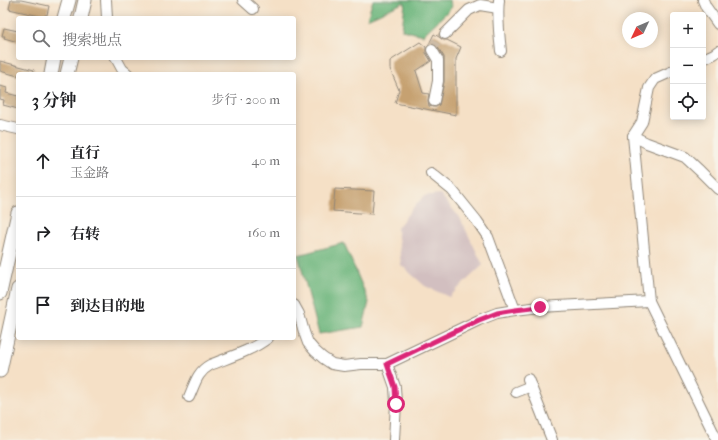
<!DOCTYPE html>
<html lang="zh">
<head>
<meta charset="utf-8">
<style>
  :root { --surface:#fff; --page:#f2f2f2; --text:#202124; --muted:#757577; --line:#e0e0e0 }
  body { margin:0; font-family:"IM FELL French Canon","Noto Serif SC",serif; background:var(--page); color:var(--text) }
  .controls { position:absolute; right:12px; top:12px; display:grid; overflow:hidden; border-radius:4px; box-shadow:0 2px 10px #0003 }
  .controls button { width:36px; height:36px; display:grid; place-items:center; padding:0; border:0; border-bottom:1px solid var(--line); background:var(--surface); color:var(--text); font:20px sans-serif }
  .compass { position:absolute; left:622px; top:12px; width:36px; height:36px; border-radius:50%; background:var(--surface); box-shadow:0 2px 10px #0003; rotate:226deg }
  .stop { position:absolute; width:12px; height:12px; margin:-9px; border:3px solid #db2777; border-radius:50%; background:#fff }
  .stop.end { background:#db2777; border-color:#fff; box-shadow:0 1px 4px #0008 }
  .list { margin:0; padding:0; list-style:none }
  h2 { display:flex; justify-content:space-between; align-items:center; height:52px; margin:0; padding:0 16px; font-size:17px }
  h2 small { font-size:13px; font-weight:400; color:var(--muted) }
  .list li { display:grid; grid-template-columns:26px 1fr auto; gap:12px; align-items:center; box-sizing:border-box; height:72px; padding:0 16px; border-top:1px solid var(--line) }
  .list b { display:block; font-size:15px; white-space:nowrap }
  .list p { margin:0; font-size:13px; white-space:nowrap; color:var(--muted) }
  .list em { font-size:13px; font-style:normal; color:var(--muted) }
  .icon { flex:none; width:22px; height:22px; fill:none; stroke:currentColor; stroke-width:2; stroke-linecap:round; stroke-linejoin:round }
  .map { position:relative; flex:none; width:718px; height:440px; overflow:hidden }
  .search { position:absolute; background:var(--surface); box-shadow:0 2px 10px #0003; left:16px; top:16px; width:280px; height:44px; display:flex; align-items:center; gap:10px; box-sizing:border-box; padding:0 14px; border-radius:4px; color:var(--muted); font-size:15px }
  .panel { position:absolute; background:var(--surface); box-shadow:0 2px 10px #0003; left:16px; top:72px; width:280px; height:268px; border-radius:4px }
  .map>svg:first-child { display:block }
  .industrial { fill:#d2bfc0 }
  .forest { fill:#6cb57b; stroke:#4c7053 }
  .building { fill:#c6a171 }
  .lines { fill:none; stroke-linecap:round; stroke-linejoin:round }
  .minor-tunnel { stroke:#cdbca7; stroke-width:10; stroke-dasharray:10 5; stroke-linecap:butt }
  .minor-casing { stroke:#908678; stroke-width:12 }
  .major-casing { stroke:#908678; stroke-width:15 }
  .minor { stroke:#fff; stroke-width:10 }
  .major { stroke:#fff; stroke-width:13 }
  .route { stroke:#db2777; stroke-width:5 }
</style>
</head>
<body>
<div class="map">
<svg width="718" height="440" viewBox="0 0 718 440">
  <rect width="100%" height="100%" fill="#f7f3e8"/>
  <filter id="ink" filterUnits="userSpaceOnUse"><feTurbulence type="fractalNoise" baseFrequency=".025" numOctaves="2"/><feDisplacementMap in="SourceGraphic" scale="8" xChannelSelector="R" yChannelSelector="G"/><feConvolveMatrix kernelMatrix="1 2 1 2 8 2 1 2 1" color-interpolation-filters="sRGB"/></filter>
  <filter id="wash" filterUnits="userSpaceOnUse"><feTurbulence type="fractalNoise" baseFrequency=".012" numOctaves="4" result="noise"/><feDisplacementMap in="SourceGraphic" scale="16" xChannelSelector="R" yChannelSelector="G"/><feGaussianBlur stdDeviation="0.9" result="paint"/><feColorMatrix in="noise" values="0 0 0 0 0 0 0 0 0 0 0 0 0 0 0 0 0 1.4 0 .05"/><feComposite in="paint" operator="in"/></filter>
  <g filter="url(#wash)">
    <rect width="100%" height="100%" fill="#f5e0c6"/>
    <path class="industrial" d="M440 194 460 218 483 265 449 297 425 286 401 265 397 228 411 210 424 196Z"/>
    <g class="forest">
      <path d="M373 0H449L452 7 423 35 402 30 405 2 367 19Z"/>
      <path d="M344 243 369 302 363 327 319 334 298 255Z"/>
    </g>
    <g id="blocks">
      <g class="building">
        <path d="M11 0H21L49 6 47 15H45L44 17 9 9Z"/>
        <path d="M4 28 18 31V42L4 38 5 36H2Z"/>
        <path d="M434 34 439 37 443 40H447L461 47 456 59V115L395 103 399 90 390 69V61L420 42 426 47V53L431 61 416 71 423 93 429 94 428 100 429 106 433 107H436L439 105 444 82V57L437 46 435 44H429Z"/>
        <path d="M0 61 34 70 33 74H18V76L0 71Z"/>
        <path d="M0 86 7 88 6 93 18 96V109L3 105 4 100 0 99Z"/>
        <path d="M335 189 374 191 372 214 333 211Z"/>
      </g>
    </g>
  </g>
  <g filter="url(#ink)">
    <use href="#blocks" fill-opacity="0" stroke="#908678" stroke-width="1"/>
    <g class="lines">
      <path class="minor-tunnel" d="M432 50 433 46 445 34"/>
      <defs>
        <g id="minor">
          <path d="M106 0 107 18"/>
          <path d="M243 0 253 9"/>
          <path d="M499 0C497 17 499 34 501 51"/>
          <path d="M703 0 706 7 718 24"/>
          <path d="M445 34 469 10 480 5 498 8"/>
          <path d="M432 50 438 60V81L434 101"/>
          <path d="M116 58 122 69 128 74"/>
          <path d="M703 59 714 54 718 51"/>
          <path d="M673 71 655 79 649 88 642 122 633 136 649 301 717 440"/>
          <path d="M0 125 18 129"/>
          <path d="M633 136 647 143 685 157 700 171 718 189"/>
          <path d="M431 173 452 190 477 221 488 237 515 310"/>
          <path d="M294 305 299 314 304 332 308 343 315 351 323 358 332 364 344 366 361 364H387L479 320 497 313 515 310 540 307 649 301"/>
          <path d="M387 364 395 387 396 403 394 440"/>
          <path d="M528 379 552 440"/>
          <path d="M516 392 531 386"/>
          <path d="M189 397C195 384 197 372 210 365 230 357 251 351 268 338"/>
        </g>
        <g id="major">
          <path d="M64 18 69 0"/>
          <path d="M81 18 85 0"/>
          <path d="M51 74 54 58"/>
          <path d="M67 74 71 58"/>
          <path d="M0 293 18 213"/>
          <path d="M0 371 18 289"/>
        </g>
      </defs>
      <use href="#minor" class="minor-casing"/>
      <use href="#major" class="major-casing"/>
      <use href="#minor" class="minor"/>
      <use href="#major" class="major"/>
    </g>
  </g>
  <g class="lines" filter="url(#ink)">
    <path class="route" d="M396 404 395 387 387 364 479 320 497 313 515 310 540 307"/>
  </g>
</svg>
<div class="controls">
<button>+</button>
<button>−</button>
<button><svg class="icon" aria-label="locate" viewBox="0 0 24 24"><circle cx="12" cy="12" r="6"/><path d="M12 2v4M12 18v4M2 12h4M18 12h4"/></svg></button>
</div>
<svg class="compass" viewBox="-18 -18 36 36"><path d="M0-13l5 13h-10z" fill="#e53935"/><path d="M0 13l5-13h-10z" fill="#757577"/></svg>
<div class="stop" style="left:396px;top:404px"></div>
<div class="stop end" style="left:540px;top:307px"></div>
<div class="search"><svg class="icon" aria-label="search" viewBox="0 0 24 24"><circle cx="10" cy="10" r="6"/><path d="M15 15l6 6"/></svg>搜索地点</div>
<section class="panel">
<h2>3 分钟<small>步行 · 200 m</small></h2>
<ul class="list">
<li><svg class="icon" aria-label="ahead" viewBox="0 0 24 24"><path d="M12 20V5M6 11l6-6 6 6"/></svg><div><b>直行</b><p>玉金路</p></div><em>40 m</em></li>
<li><svg class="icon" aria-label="right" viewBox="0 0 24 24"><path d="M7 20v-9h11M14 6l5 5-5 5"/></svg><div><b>右转</b></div><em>160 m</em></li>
<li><svg class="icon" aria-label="arrive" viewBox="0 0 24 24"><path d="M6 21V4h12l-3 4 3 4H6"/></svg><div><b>到达目的地</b></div></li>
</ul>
</section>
</div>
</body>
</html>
